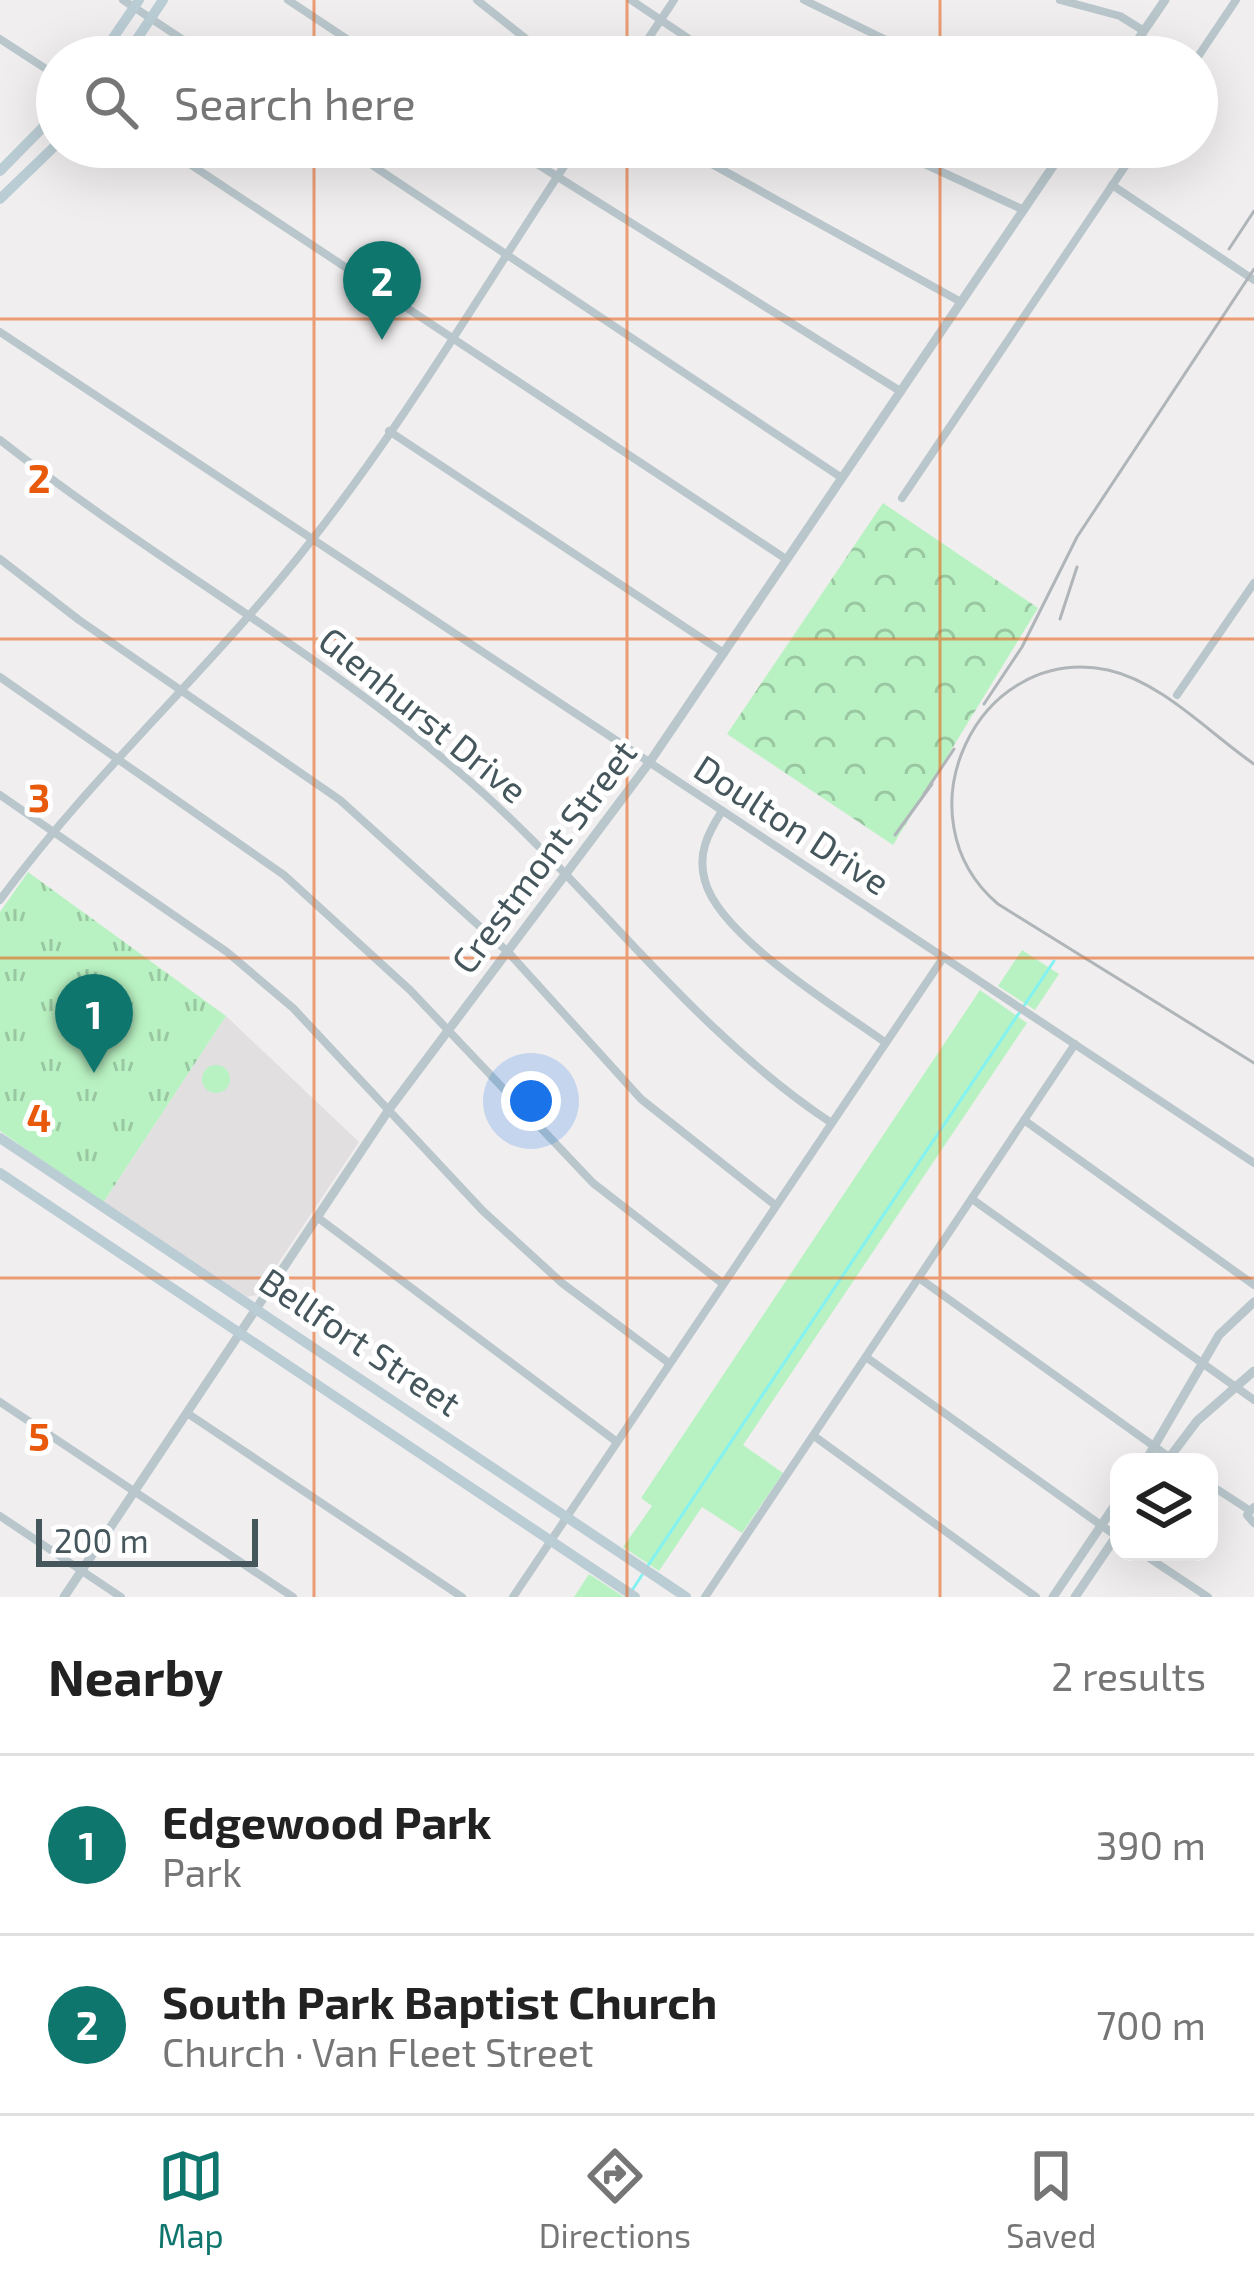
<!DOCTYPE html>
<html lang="en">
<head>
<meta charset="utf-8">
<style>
  :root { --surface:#fff; --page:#f6f6f6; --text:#222; --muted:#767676; --line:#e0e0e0; --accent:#0f766e }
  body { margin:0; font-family:"Exo 2",sans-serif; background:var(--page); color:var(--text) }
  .controls { position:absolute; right:36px; bottom:36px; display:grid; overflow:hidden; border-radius:24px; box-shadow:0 12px 48px #0002 }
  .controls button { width:108px; height:108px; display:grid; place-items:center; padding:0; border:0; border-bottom:3px solid var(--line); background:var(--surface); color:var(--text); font:60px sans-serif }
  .scale { position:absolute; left:36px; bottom:30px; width:222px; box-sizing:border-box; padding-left:12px; border:6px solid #45575d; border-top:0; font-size:33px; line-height:42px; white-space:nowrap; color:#45575d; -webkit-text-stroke:9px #fff; paint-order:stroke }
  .you { position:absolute; left:531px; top:1101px; width:42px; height:42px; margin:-30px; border:9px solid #fff; border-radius:50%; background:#1a73e8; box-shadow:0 0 0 18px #1a73e833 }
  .badge { display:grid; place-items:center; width:78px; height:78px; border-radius:50%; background:var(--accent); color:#fff; font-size:39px; font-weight:700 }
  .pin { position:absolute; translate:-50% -99px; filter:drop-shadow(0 3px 6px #0008) }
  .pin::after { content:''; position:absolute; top:63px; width:42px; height:36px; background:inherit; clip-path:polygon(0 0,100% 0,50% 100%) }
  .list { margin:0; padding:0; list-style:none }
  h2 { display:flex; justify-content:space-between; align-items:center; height:156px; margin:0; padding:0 48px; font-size:51px }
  h2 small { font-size:39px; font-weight:400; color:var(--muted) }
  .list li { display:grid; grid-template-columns:78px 1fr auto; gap:36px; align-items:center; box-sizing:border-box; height:180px; padding:0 48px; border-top:3px solid var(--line) }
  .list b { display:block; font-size:45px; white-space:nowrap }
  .list p { margin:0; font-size:39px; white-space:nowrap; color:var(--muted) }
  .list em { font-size:39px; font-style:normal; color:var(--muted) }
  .icon { flex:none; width:66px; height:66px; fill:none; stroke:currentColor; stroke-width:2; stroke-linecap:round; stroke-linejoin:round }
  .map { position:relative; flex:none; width:1254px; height:1597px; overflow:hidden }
  .search { position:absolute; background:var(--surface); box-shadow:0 12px 48px #0002; left:36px; right:36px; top:36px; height:132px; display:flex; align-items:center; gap:30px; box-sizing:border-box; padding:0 42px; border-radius:66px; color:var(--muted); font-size:45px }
  .sheet { height:516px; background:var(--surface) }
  nav { display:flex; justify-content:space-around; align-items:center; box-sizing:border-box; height:168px; border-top:3px solid var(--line); background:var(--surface); font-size:33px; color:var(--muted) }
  nav a { display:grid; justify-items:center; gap:6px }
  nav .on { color:var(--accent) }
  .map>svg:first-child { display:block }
  .education { fill:#e2dfe1 }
  .green { fill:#b9f2c2 }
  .forest { fill:url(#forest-crowns) }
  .park { fill:url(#park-tufts) }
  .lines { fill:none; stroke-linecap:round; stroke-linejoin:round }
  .stream { stroke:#83f2f1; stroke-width:3 }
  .minor { stroke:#b9c7cc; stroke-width:8 }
  .tertiary { stroke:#b9c7cc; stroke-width:9 }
  .secondary { stroke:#baccd4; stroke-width:10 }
  .rail { stroke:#b0b5b9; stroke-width:3 }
  .grid { fill:none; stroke:#e8590c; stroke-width:3; stroke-opacity:0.55 }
  .labels { text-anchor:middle; stroke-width:10; stroke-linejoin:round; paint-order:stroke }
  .street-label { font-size:36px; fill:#45575d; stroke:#fff }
  .grid-label { font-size:39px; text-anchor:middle; font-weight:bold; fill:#e8590c; stroke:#fff; stroke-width:10; stroke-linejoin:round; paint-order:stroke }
</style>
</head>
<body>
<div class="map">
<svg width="1254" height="1597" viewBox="0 0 1254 1597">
  <defs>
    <pattern id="forest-crowns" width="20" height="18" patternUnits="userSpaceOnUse" patternTransform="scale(3)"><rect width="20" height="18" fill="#b9f2c2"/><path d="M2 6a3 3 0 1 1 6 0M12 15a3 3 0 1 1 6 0" fill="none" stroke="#98c7a1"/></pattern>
    <pattern id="park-tufts" width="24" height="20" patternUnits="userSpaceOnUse" patternTransform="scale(3)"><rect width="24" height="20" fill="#b9f2c2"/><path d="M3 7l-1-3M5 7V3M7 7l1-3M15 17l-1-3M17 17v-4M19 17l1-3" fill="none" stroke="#98c7a1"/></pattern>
  </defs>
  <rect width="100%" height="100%" fill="#f1eeef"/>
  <path class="education" d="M226 1016 359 1142 257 1295 246 1297 103 1203Z"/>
  <g class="green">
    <path d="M1022 950 1059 974 1035 1010 998 986Z"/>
    <path d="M980 990 1027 1023 743 1445 783 1473 742 1533 702 1507 659 1571 623 1547 652 1506 641 1498Z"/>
    <circle cx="216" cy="1079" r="14"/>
    <path d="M589 1574 621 1595 624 1597H574Z"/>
  </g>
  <path class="forest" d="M883 503 1038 608 893 845 727 734Z"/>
  <path class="park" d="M28 872 226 1016 103 1203 0 1131V912Z"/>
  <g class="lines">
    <g class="stream">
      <path d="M647 1567 1054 961"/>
      <path d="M631 1592 642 1575"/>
    </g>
    <g class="minor">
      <path d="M123 0 209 57"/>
      <path d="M288 0 374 57"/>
      <path d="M477 0 549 57"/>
      <path d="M631 0 716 57"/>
      <path d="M804 0 921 57"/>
      <path d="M1060 0 1120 16 1144 31"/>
      <path d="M0 39 57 76"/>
      <path d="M636 57 674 0"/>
      <path d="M1197 58 1236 0"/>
      <path d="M164 147 786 559"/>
      <path d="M345 147 842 478"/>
      <path d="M510 147 900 391"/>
      <path d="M681 147 961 302"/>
      <path d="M888 147 1024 210"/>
      <path d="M1112 185 1254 280"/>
      <path d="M0 332 1254 1163"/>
      <path d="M389 431 724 653"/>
      <path d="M0 440C149 557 315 649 459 772 590 883 686 1026 830 1122"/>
      <path d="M902 498 1138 147"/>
      <path d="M0 559 79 620 340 800 508 952 641 1099 775 1205"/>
      <path d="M0 677 284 875 410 990 593 1183 722 1283"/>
      <path d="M1177 695 1254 583"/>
      <path d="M0 795 227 952 293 1008 483 1211 562 1283 669 1363"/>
      <path d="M722 811C708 833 697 854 705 881 720 937 839 1009 886 1043"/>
      <path d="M0 900C94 772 213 667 311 541 409 417 489 278 577 147"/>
      <path d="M1024 1120 1254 1285"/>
      <path d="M972 1199 1254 1400"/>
      <path d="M317 1217 617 1442"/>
      <path d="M919 1278 1176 1462"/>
      <path d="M866 1357 1119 1538"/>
      <path d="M0 1402 293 1597"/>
      <path d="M187 1413 462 1597"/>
      <path d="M814 1436 1036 1597"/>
      <path d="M1209 1484 1249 1510"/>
      <path d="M1254 1507 1247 1515 1254 1523"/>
      <path d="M0 1516 121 1597"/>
      <path d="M1140 1552 1208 1597"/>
      <path d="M513 1597 943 958"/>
      <path d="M705 1597 1075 1044"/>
    </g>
    <g class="tertiary">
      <path d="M1126 57 1165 0"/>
      <path d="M1145 1462 1219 1335 1254 1302"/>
      <path d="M1166 1462 1197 1421 1254 1371"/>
      <path d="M64 1597 390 1108 649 763 1066 147"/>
      <path d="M1053 1597 1119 1499"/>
      <path d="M1075 1597 1119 1532"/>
    </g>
    <g class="secondary">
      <path d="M100 57 139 0"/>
      <path d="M125 57 163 0"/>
      <path d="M0 171 57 113"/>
      <path d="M0 199 57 144"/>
      <path d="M0 1138 686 1597"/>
      <path d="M0 1173 635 1597"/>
    </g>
    <g class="rail">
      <path d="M1229 249 1254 211"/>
      <path d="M1060 619 1077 567"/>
      <path d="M984 704 1022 647 1077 537 1254 269"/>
      <path d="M1254 764C1209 733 1162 682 1108 670 977 643 896 817 998 904L1254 1063"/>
      <path d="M924 794 954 749"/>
      <path d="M895 835 932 784"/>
    </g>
  </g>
  <path class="grid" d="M314 0V57M627 0V57M940 0V57M314 147V1597M627 147V1597M940 147V1597M0 319H1254M0 639H1254M0 958H1254M0 1278H1254"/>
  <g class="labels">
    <g class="street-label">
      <text transform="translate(423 715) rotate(39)" y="13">Glenhurst Drive</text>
      <text transform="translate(792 825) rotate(33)" y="13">Doulton Drive</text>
      <text transform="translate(544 857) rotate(-53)" y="13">Crestmont Street</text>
      <text transform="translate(360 1342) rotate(34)" y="13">Bellfort Street</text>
    </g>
  </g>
  <g class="grid-label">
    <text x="39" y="493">2</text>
    <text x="39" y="812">3</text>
    <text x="39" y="1132">4</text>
    <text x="39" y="1451">5</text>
  </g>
</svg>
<div class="controls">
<button><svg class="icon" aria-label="layers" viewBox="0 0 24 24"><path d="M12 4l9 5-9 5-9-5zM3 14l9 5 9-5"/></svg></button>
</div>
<div class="scale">200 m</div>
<div class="you"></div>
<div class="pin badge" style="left:94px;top:1073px">1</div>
<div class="pin badge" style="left:382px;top:340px">2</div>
<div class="search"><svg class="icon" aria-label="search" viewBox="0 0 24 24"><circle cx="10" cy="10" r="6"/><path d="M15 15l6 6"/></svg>Search here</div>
</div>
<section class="sheet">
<h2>Nearby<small>2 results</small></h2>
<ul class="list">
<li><span class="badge">1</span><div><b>Edgewood Park</b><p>Park</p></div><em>390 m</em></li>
<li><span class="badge">2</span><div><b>South Park Baptist Church</b><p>Church · Van Fleet Street</p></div><em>700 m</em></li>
</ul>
</section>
<nav>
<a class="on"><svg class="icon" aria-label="map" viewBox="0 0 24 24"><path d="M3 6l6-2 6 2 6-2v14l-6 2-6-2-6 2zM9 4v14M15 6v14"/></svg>Map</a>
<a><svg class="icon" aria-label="directions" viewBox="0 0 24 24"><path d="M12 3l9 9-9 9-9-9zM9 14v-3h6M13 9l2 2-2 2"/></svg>Directions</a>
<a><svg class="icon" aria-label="saved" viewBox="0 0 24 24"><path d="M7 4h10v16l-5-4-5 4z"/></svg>Saved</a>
</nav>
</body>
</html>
